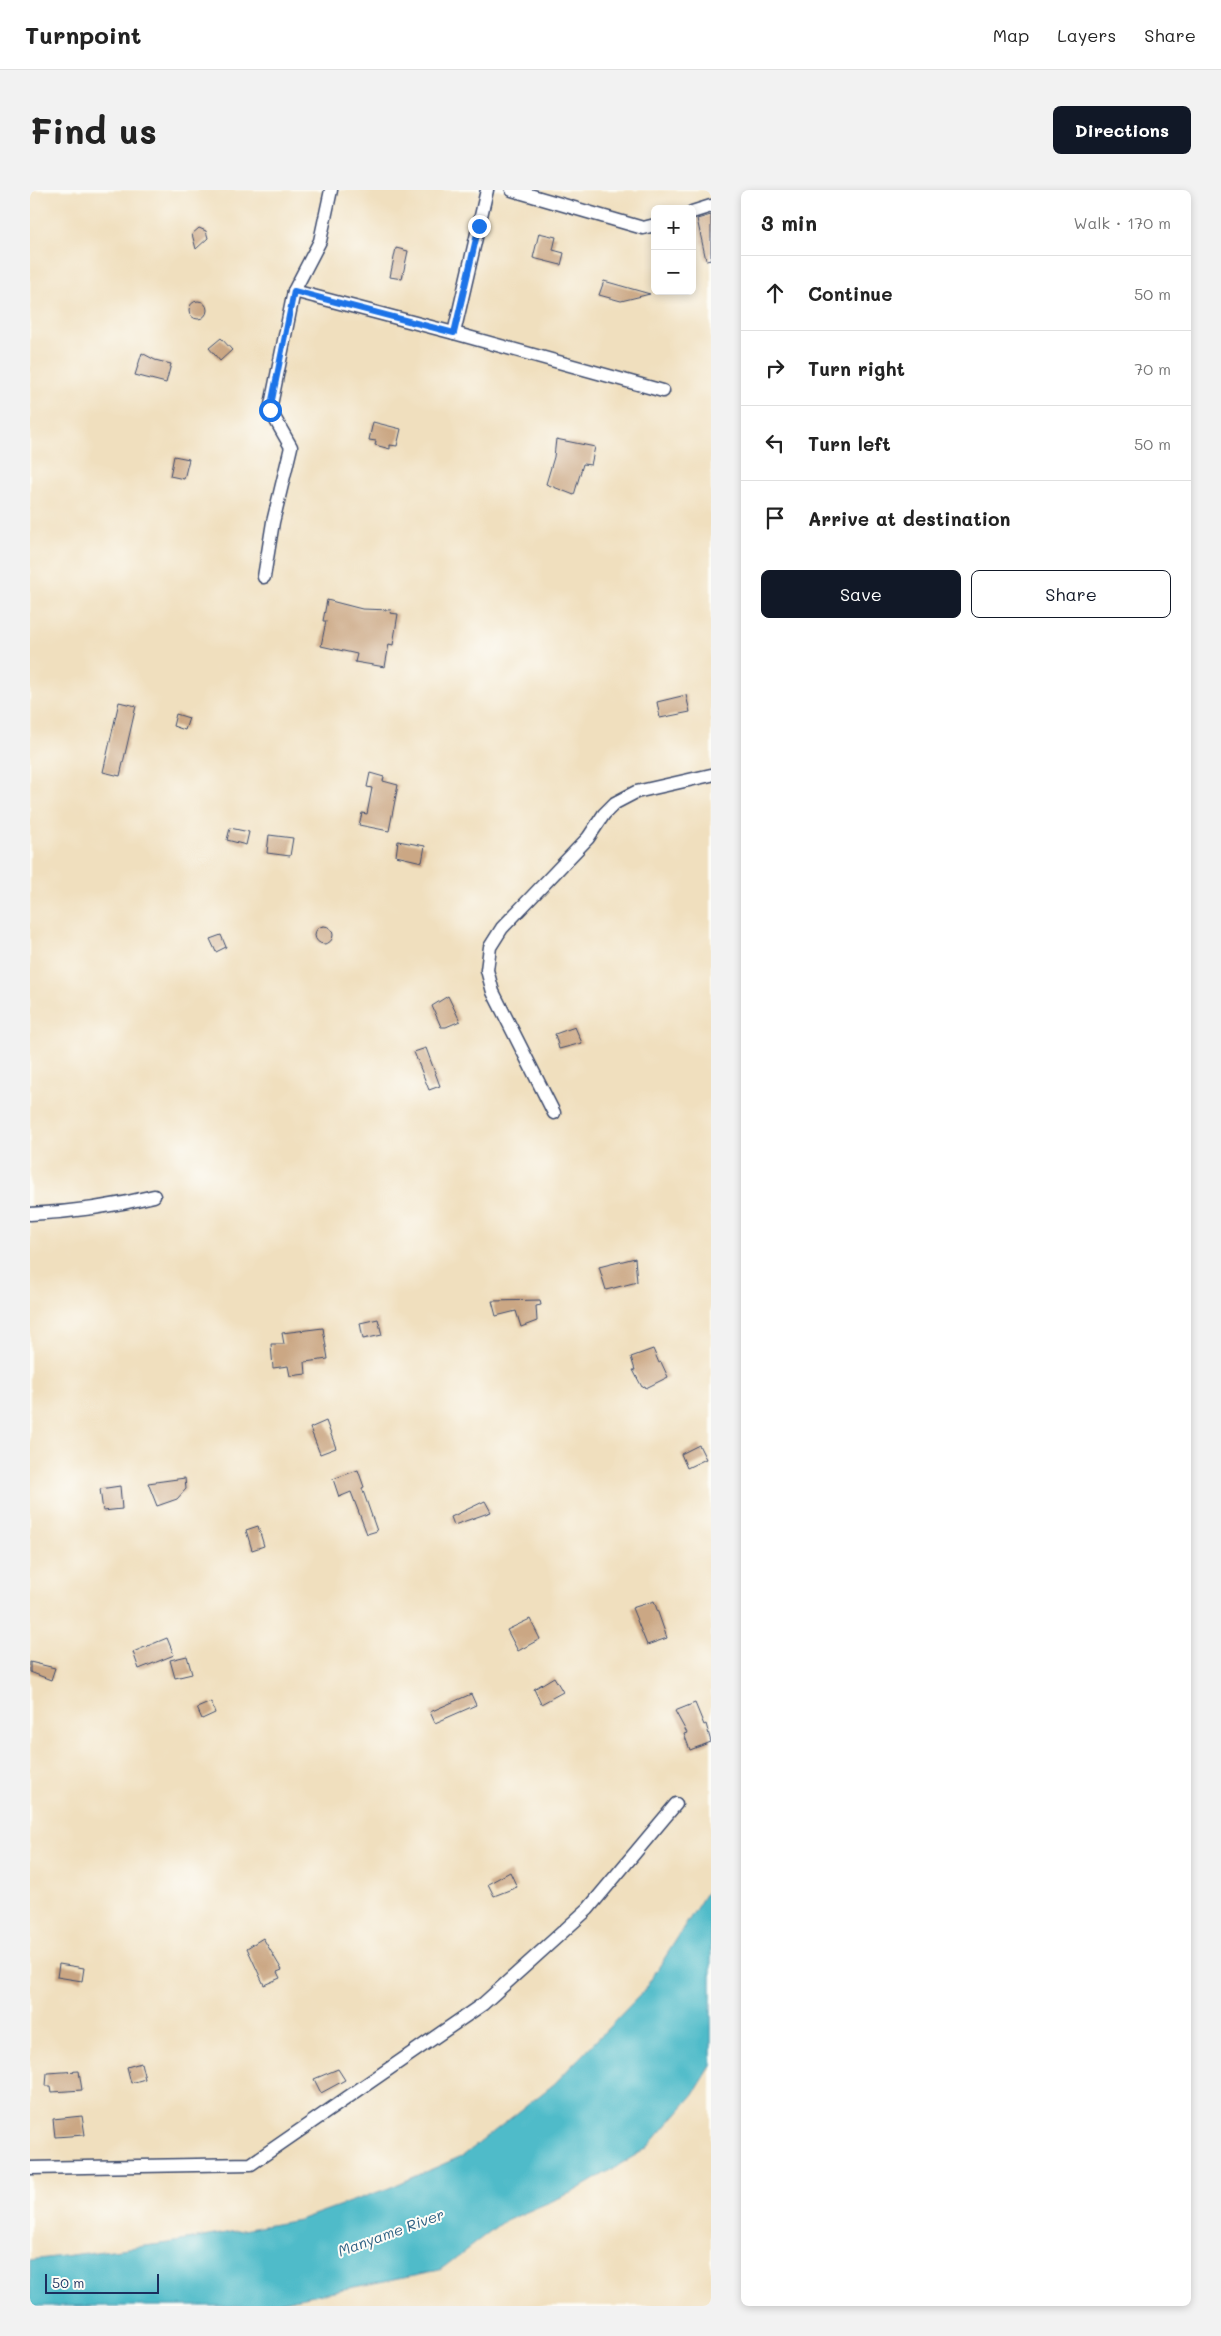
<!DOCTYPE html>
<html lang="en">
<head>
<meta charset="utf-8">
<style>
  :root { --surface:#fff; --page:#f2f2f2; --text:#222; --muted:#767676; --line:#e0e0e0; --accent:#111827 }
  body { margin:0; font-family:Mali,sans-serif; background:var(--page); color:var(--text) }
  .controls { position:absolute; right:15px; top:15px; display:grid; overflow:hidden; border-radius:8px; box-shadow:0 2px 8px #0003 }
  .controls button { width:45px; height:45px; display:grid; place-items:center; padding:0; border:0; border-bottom:1px solid var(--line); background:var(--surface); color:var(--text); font:25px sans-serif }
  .scale { position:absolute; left:15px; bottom:12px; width:114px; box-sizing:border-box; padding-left:5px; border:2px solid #1b2f5e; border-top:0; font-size:14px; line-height:18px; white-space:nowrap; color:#1b2f5e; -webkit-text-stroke:4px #fdfcf7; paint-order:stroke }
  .stop { position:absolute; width:15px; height:15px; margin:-11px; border:4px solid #1a73e8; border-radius:50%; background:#fff }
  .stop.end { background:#1a73e8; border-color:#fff; box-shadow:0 1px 5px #0008 }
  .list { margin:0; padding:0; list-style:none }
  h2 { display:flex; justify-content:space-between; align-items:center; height:65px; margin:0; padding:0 20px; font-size:21px }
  h2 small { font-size:16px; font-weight:400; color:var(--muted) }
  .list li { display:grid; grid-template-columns:32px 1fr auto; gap:15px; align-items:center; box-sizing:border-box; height:75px; padding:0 20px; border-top:1px solid var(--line) }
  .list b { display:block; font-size:19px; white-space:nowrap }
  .list em { font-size:16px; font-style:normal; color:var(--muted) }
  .actions { display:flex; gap:10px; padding:15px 20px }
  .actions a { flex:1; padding:11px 0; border:1px solid var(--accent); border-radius:8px; text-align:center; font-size:18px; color:var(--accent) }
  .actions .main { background:var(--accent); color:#fff }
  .icon { flex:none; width:28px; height:28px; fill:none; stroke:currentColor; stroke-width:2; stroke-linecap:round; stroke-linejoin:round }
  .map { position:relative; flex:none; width:681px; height:2116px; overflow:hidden; border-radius:8px }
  header { display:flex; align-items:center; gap:30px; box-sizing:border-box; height:70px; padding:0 25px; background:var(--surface); border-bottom:1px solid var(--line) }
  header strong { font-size:24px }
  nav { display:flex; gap:28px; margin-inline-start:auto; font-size:18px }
  .intro { display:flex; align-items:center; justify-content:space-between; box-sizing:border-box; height:120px; padding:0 30px }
  h1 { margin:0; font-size:35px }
  .button { padding:12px 22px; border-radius:8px; background:var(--accent); color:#fff; font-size:18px; font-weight:700 }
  main { display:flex; gap:30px; padding:0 30px }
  aside { flex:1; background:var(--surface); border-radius:8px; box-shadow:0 2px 8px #0003 }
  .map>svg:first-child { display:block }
  .water { fill:#4fbbc9; stroke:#357594 }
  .building { fill:#cba784 }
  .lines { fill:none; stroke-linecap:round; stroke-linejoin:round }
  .minor-casing { stroke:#3b496c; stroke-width:15 }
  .minor { stroke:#fff; stroke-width:12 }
  .route { stroke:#1a73e8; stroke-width:6 }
  .labels { text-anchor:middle; stroke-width:4; stroke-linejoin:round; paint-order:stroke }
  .water-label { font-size:15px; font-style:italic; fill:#2d6083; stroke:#fdfcf7 }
</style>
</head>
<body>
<header>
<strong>Turnpoint</strong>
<nav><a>Map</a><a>Layers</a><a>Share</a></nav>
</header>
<div class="intro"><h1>Find us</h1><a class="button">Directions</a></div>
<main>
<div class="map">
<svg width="681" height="2116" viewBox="0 0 681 2116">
  <rect width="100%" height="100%" fill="#fdfcf7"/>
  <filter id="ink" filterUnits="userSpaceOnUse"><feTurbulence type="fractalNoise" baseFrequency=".02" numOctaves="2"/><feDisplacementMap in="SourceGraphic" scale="10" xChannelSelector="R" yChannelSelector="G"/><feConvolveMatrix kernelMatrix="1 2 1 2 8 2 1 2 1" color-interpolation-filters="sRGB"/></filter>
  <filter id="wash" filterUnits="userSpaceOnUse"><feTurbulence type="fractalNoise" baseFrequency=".0096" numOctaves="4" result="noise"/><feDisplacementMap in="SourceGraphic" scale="20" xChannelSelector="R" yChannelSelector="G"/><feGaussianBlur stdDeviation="1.12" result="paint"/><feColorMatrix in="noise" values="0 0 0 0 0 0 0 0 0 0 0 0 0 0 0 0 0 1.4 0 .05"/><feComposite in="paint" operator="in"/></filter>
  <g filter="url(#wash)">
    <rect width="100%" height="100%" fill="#f0dfbe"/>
    <path class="water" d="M681 1695V1876L664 1904 616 1959 543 2002 471 2033 410 2080 228 2116H0V2070L139 2053 269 2030 359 1998 434 1965 524 1894 613 1802Z"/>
    <g id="blocks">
      <g class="building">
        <path d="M681 25V69L676 70 667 29Z"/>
        <path d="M169 38 176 41 178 48 166 59 162 44Z"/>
        <path d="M509 43 526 47 523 60 534 63 531 75 503 68Z"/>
        <path d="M366 58 378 61 372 89 360 87Z"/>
        <path d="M574 91 620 104 591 111 569 105Z"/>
        <circle cx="168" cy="120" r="9"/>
        <path d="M191 148 202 160 190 171 179 158Z"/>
        <path d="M112 163 125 170 141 174 136 193 105 185Z"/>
        <path d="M343 232 371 239 367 256 360 255V259L345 255 346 251 339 250Z"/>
        <path d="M526 249 565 257 561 275 553 274 544 305 516 294 524 267Z"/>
        <path d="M144 266 159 269 154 289 140 286Z"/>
        <path d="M297 410 332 419 361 420 360 423 368 424 363 455 359 454 355 477 325 472 327 464 291 456 296 431H293Z"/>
        <path d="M656 505 660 522 630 528 627 512Z"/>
        <path d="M89 512 106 516 90 586 73 582Z"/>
        <path d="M146 524 159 528 155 540 143 536Z"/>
        <path d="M340 583 354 587 353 591 368 595 359 641 329 635 332 623 337 624 342 598 337 597Z"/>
        <path d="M200 638 219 642 216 655 197 650Z"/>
        <path d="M239 645 263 648 260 666 237 663Z"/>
        <path d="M368 651 395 656 392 672 366 666Z"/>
        <circle cx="294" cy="745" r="9"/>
        <path d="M191 745 196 757 186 762 180 749Z"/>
        <path d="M418 806 430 831 416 837H411L402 816Z"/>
        <path d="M545 837 552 853 529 859 525 844Z"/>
        <path d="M396 858 410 896 399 900 384 862Z"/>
        <path d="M605 1068 607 1092 576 1100 569 1077Z"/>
        <path d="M510 1110 511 1115 506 1116 507 1131 491 1137 486 1121 466 1126 462 1111Z"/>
        <path d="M348 1129 352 1145 333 1149 330 1133Z"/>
        <path d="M293 1138 298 1169 275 1172 276 1184 260 1186 258 1176 243 1178 241 1154H254L252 1143Z"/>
        <path d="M623 1159 629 1173 631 1172 638 1187 616 1198 615 1196 612 1197 603 1180H605L601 1167Z"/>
        <path d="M296 1231 306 1258 290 1264 280 1238Z"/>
        <path d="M669 1255 676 1269 657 1278 651 1264Z"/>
        <path d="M328 1280 334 1297 332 1298 347 1341 337 1344 321 1302 309 1307 303 1289Z"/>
        <path d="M155 1288 156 1299 147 1309 127 1316 118 1293Z"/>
        <path d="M90 1296 92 1319 73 1321 70 1299Z"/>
        <path d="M455 1311 461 1322 424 1335 421 1327Z"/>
        <path d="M228 1336 234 1356 222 1360 216 1340Z"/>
        <path d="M624 1411 637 1448 617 1455 602 1418Z"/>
        <path d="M500 1429 510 1449 488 1461 477 1440Z"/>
        <path d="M137 1448 144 1465 109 1479 103 1462Z"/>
        <path d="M157 1466 162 1484 145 1488 140 1470Z"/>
        <path d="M0 1472 25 1478 21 1490 0 1482Z"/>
        <path d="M524 1487 533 1502 511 1514 504 1499Z"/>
        <path d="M441 1504 446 1515 405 1533 400 1522Z"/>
        <path d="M181 1512 185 1523 172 1529 167 1518Z"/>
        <path d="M665 1513 674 1535 676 1534 681 1552 660 1560 654 1544 657 1543 645 1521Z"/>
        <path d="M480 1682 487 1697 464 1706 458 1694Z"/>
        <path d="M233 1748 252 1780 247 1782 250 1788 234 1795 217 1758Z"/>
        <path d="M29 1774 54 1778 52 1791 27 1787Z"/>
        <path d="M111 1873 115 1889 101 1893 97 1877Z"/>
        <path d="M308 1879 315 1890 291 1903 284 1889Z"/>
        <path d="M49 1881 52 1900 22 1902 21 1896H16L17 1883Z"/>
        <path d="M52 1926 55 1945 25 1947 23 1929Z"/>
      </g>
    </g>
  </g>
  <g filter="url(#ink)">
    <use href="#blocks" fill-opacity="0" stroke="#3b496c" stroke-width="1"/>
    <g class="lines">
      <defs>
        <g id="minor">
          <path d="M482 0 613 38 625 35"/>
          <path d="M662 22 681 16"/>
          <path d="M264 101 424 143 633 201"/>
          <path d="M424 143 457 0"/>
          <path d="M234 387 243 332 261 257 240 220 264 101 290 51 301 0"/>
          <path d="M524 923 463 802 457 780 460 757 472 738 558 648 574 624 585 613 606 602 681 585"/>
          <path d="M0 1024C44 1022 81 1017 124 1006"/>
          <path d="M0 1978 221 1974 453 1814 558 1719 646 1614"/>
        </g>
      </defs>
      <use href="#minor" class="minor-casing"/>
      <use href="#minor" class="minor"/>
    </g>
  </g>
  <g class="lines" filter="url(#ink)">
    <path class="route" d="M240 220 264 101 424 143 449 36"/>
  </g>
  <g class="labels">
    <g class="water-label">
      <text transform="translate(361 2043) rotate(-20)" y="5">Manyame River</text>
    </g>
  </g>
</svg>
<div class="controls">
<button>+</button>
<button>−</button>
</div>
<div class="scale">50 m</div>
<div class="stop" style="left:240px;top:220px"></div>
<div class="stop end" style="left:449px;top:36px"></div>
</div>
<aside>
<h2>3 min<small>Walk · 170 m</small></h2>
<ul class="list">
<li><svg class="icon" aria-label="ahead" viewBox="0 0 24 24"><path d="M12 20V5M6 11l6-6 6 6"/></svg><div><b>Continue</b></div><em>50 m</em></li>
<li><svg class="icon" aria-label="right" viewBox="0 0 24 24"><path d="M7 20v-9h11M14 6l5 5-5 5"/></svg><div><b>Turn right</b></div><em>70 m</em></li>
<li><svg class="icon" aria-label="left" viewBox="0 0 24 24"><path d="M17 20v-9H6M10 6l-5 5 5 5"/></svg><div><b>Turn left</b></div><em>50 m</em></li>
<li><svg class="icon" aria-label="arrive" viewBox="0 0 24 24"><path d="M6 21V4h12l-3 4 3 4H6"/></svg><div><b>Arrive at destination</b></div></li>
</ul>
<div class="actions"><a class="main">Save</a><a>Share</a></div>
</aside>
</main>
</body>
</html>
